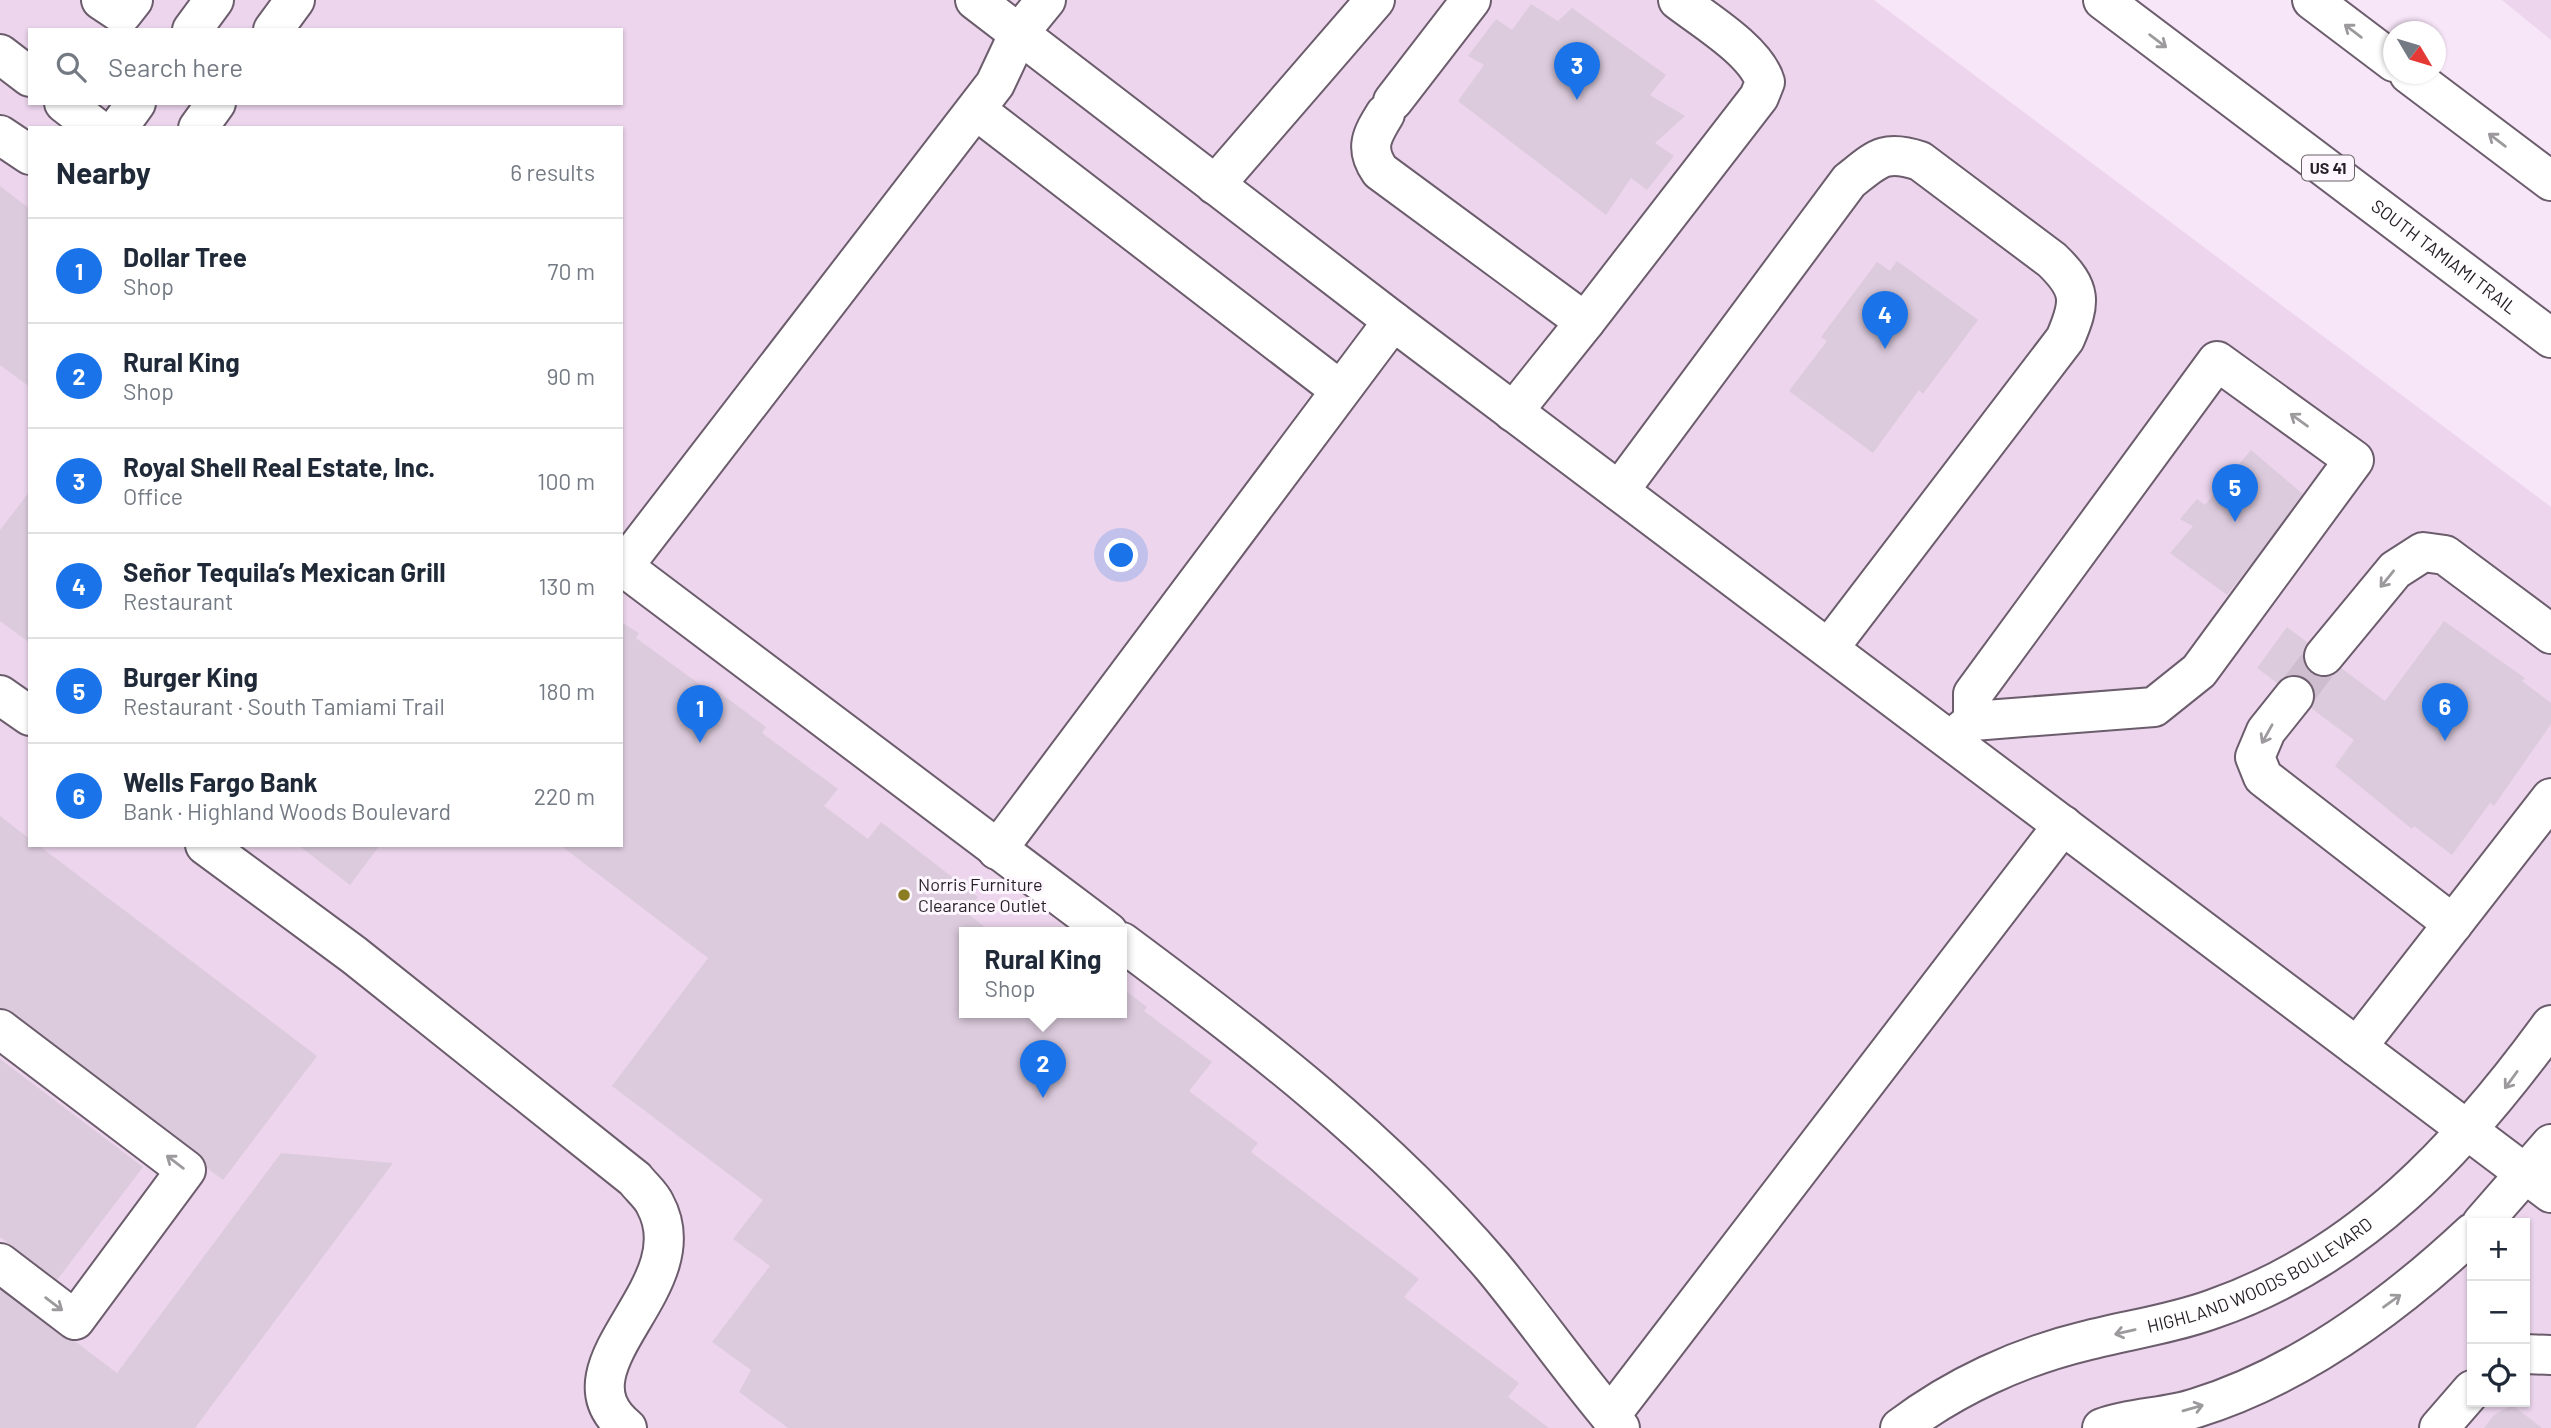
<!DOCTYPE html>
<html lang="en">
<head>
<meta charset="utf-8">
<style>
  :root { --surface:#fff; --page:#f6f6f7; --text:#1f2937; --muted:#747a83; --line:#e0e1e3; --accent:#1a73e8 }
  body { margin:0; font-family:Barlow,sans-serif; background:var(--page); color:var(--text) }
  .controls { position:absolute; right:21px; bottom:21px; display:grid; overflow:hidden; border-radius:0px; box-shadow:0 2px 5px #0004 }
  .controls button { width:63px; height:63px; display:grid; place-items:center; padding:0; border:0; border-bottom:2px solid var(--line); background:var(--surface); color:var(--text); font:35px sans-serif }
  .compass { position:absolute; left:2383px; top:21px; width:63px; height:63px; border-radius:50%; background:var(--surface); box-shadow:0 2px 5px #0004; rotate:128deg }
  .you { position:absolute; left:1122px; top:556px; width:24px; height:24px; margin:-18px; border:5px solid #fff; border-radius:50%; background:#1a73e8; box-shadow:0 0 0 10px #1a73e833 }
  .badge { display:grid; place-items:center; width:46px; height:46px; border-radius:50%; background:var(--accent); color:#fff; font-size:23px; font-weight:700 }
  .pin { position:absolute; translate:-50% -58px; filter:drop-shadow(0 2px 4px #0008) }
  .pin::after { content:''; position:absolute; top:37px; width:24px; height:21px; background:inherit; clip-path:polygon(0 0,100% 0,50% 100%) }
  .popup { position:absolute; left:959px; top:927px; width:168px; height:91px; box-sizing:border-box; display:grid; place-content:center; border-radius:0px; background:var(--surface); filter:drop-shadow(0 2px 5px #0005); font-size:23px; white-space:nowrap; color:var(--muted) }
  .popup b { font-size:26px; color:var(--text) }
  .popup::after { content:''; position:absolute; left:50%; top:100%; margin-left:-14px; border:14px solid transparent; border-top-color:var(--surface) }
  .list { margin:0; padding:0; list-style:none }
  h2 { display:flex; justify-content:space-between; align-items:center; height:91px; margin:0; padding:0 28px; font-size:30px }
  h2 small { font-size:23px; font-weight:400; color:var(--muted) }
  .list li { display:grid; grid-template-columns:46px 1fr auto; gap:21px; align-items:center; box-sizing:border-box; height:105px; padding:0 28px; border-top:2px solid var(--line) }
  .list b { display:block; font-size:26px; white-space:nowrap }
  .list p { margin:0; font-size:23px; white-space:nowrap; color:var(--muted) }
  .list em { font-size:23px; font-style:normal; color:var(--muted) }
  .icon { flex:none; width:38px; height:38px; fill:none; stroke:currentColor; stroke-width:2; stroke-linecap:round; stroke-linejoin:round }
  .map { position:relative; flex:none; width:2551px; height:1428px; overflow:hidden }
  .search { position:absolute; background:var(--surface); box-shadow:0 2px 5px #0004; left:28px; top:28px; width:595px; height:77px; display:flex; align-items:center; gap:18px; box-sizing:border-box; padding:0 24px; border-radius:0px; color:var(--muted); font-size:26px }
  .panel { position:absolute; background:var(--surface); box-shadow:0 2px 5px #0004; left:28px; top:126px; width:595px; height:721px; border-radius:0px }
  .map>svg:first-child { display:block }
  .built { fill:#ecd5ed; fill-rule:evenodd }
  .building { fill:#dccbdd }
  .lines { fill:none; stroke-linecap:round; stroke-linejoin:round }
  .minor-tunnel { stroke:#cdbdce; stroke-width:38; stroke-dasharray:38 19; stroke-linecap:butt }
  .minor-casing { stroke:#6c5d6d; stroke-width:42 }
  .major-casing { stroke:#6c5d6d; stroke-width:42 }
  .minor { stroke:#fff; stroke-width:38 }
  .major { stroke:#fff; stroke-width:38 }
  .oneway { stroke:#9d9a9d }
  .poi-dot { fill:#8c7c22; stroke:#fef6fe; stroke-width:2.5 }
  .labels { text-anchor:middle; stroke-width:6; stroke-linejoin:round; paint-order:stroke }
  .shield { fill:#fef6fe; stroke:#676067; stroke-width:2 }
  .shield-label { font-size:16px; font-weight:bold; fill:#261f26 }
  .street-label { font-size:18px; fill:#261f26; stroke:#fef6fe }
  .poi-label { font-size:18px; fill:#261f26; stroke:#fef6fe; text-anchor:start }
</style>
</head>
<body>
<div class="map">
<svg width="2551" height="1428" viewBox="0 0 2551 1428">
  <rect width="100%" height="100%" fill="#f7e5f8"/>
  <g class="built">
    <path d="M0 0H1874L2551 507V1428H0ZM30 30H621V103H30ZM30 128H621V845H30ZM964 932H1122V1012H964ZM2472 1223H2525V1402H2472Z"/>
    <path d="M2502 0H2551V40Z"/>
  </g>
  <g class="building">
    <path d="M1531 4 1558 21 1572 8 1666 75 1650 95 1685 116 1655 143 1674 156 1647 190 1631 178 1606 215 1458 101 1484 65 1468 56 1496 19 1512 30Z"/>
    <path d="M0 186 30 209V387L0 365Z"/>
    <path d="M1897 261 1978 320 1923 394 1919 390 1873 453 1789 391 1827 341 1821 337 1877 262 1890 271Z"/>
    <path d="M2251 450 2305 496 2227 595 2170 553 2193 526 2180 519 2197 499 2205 505Z"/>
    <path d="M30 491V643L0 621V530Z"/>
    <path d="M2444 621 2525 678 2522 681 2551 703V724L2494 806 2490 803 2452 855 2414 826 2412 829 2335 766 2354 740 2257 668 2287 627 2385 701Z"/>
    <path d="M621 622 639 633 636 638 709 691 712 687 766 727 762 733 838 789 824 806 868 839 881 822 978 897 966 912 991 932H964V1012H1122V988L1147 1007 1144 1011 1212 1062 1189 1091 1258 1143 1251 1152 1419 1279 1404 1297 1519 1383 1508 1397 1549 1428H788L739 1392 751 1370 712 1342 770 1266 733 1239 763 1200 612 1086 708 958 560 845H621Z"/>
    <path d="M0 816 30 839V845H38L317 1056 223 1180 0 1012Z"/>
    <path d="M298 845H380L350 885Z"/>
    <path d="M0 1059 143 1167 57 1280 0 1237Z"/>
    <path d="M281 1153 393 1163 195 1428H0V1285L117 1373Z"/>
    <path d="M2512 1405 2542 1428H2484L2494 1415Z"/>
  </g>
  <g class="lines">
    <path class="minor-tunnel" d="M2294 696 2324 656"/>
    <defs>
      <g id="minor">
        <path d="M101 0 122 14 133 0"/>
        <path d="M975 0 1393 321 2551 1193"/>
        <path d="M192 30 214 0"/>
        <path d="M273 30 295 0"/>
        <path d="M0 54 30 77"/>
        <path d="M1393 101 1471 0"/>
        <path d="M64 103 96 128"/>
        <path d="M976 110 1340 390"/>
        <path d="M1385 114C1372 135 1364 148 1380 171L1585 322 1759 97 1765 82C1756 51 1704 20 1678 0"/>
        <path d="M118 128 136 103"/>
        <path d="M198 128 216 103"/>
        <path d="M0 135 30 155"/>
        <path d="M1215 185 1375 0"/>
        <path d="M1513 412 1585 322"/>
        <path d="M1619 491 1849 181C1877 159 1884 149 1920 161L2052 260C2082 289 2081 302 2065 339L1829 648"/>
        <path d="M621 565 1108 932"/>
        <path d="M623 567 995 84 1019 33 1046 0"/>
        <path d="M2324 656 2395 570 2423 552 2445 555 2551 634"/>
        <path d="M0 695 30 716"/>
        <path d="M2294 696 2266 731 2255 757 2263 777 2453 924"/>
        <path d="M1951 740 1973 721V694L2217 361 2354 460 2199 671 2154 707 1973 721"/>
        <path d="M205 845 354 955 635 1179C641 1187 651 1195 655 1204 701 1288 550 1366 627 1428"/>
        <path d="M997 850 1393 321"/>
        <path d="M1122 942C1254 1040 1384 1140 1492 1266 1536 1319 1575 1376 1620 1428"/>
        <path d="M0 1029 186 1170 75 1320 0 1263"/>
        <path d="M2357 1047 2551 798"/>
        <path d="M2482 1223 2551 1144"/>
        <path d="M2525 1354 2551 1355"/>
        <path d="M1610 1416 2063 825"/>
        <path id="s1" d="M1900 1428C1954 1387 2019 1357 2085 1341 2128 1330 2172 1324 2213 1309 2360 1258 2462 1147 2551 1025"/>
        <path d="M2102 1428C2132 1417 2166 1418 2196 1408 2299 1376 2394 1306 2472 1233"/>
        <path d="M2439 1428 2472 1390"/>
      </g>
      <g id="major">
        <path id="s2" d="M2103 0 2551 338"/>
        <path d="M2312 0 2394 62"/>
        <path d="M2409 74 2551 181"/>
      </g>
    </defs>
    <use href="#minor" class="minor-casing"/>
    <use href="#major" class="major-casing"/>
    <use href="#minor" class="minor"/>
    <use href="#major" class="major"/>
  </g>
  <defs><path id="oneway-shaft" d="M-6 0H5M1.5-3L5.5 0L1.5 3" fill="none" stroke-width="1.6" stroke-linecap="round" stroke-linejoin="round" transform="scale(1.75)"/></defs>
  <g class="oneway">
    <use href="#oneway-shaft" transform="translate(2353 31) rotate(-143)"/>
    <use href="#oneway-shaft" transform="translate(2158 41) rotate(37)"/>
    <use href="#oneway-shaft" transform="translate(2497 140) rotate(-143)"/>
    <use href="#oneway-shaft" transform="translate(2299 420) rotate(-144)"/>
    <use href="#oneway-shaft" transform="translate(2387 579) rotate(129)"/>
    <use href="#oneway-shaft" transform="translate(2267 734) rotate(119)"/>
    <use href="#oneway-shaft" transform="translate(2511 1080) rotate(126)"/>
    <use href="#oneway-shaft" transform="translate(175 1162) rotate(-143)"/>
    <use href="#oneway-shaft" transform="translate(2392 1301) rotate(-36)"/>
    <use href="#oneway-shaft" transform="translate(54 1304) rotate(37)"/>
    <use href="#oneway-shaft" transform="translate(2125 1332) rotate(167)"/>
    <use href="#oneway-shaft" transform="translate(2193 1408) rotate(-16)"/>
  </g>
  <circle class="poi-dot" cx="904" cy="895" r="7"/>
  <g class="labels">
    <rect class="shield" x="2302" y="155.5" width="52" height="25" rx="5"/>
    <g class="shield-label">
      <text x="2328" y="174">US 41</text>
    </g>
    <g class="street-label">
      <text dy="6" stroke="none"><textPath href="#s2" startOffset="427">SOUTH TAMIAMI TRAIL</textPath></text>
      <text dy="6" stroke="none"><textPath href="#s1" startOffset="394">HIGHLAND WOODS BOULEVARD</textPath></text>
    </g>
    <g class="poi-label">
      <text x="918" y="891">Norris Furniture<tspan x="918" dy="21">Clearance Outlet</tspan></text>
    </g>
  </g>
</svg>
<div class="controls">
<button>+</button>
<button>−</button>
<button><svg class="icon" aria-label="locate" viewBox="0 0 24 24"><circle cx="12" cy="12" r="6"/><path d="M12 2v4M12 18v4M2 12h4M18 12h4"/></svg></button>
</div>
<svg class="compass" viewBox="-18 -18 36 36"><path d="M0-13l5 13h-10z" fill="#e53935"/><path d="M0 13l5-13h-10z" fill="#747a83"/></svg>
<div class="you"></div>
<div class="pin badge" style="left:700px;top:743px">1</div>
<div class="pin badge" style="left:1043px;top:1098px">2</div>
<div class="popup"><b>Rural King</b>Shop</div>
<div class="pin badge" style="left:1577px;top:100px">3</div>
<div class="pin badge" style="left:1885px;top:349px">4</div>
<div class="pin badge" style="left:2235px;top:522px">5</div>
<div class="pin badge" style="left:2445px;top:741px">6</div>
<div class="search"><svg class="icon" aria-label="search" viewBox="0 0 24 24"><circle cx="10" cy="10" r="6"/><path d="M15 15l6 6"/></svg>Search here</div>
<section class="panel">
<h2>Nearby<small>6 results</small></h2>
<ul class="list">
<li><span class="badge">1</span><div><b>Dollar Tree</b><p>Shop</p></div><em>70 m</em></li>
<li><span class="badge">2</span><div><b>Rural King</b><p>Shop</p></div><em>90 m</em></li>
<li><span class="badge">3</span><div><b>Royal Shell Real Estate, Inc.</b><p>Office</p></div><em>100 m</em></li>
<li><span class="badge">4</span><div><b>Señor Tequila’s Mexican Grill</b><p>Restaurant</p></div><em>130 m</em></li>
<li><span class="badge">5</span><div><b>Burger King</b><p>Restaurant · South Tamiami Trail</p></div><em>180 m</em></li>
<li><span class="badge">6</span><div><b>Wells Fargo Bank</b><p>Bank · Highland Woods Boulevard</p></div><em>220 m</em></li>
</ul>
</section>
</div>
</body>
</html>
